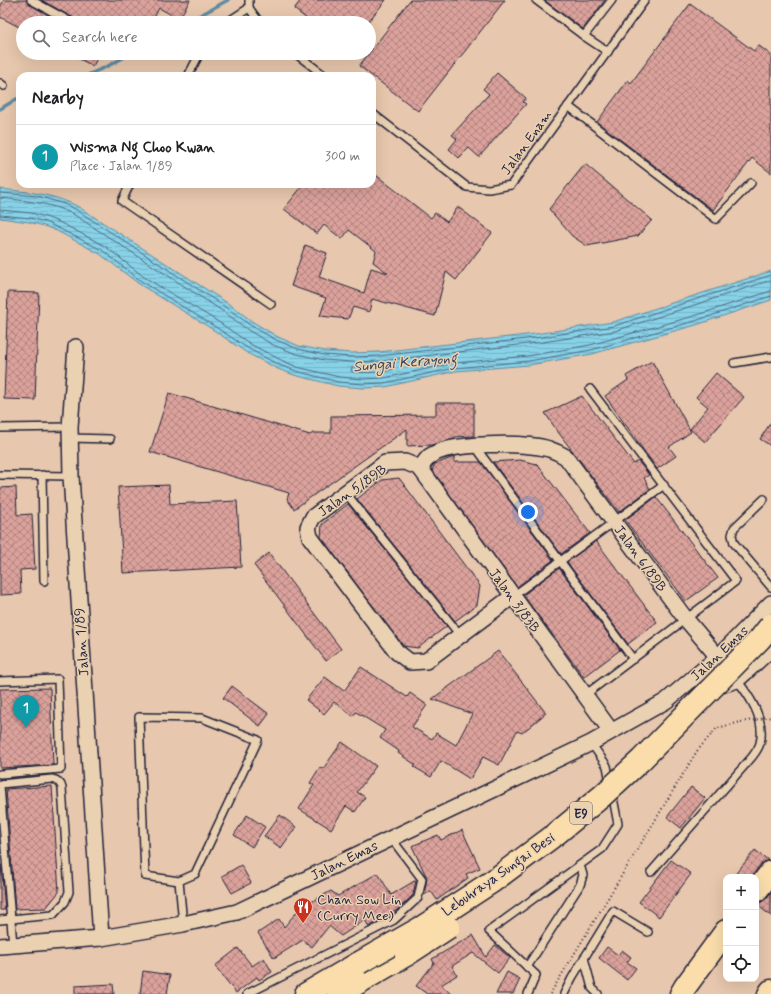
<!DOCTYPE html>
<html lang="en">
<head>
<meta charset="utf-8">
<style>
  :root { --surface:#fff; --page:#f6f6f6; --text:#202124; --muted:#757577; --line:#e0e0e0; --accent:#c8321e }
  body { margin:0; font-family:Mynerve,sans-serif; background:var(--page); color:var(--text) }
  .controls { position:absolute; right:12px; bottom:12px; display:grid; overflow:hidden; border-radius:8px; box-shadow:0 4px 16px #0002 }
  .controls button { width:36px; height:36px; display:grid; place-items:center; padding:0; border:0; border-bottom:1px solid var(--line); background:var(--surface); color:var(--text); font:20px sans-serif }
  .you { position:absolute; left:528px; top:512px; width:14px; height:14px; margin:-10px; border:3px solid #fff; border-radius:50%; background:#1a73e8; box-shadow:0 0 0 6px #1a73e833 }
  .badge { display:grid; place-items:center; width:26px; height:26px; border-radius:50%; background:var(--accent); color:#fff; font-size:13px; font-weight:700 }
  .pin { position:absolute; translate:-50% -33px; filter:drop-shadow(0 1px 2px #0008) }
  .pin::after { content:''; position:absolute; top:21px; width:14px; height:12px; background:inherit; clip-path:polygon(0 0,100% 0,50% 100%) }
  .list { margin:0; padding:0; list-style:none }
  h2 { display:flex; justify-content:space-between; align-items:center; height:52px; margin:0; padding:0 16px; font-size:17px }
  h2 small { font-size:13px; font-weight:400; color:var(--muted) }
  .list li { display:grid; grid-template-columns:26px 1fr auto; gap:12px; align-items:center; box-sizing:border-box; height:64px; padding:0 16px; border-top:1px solid var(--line) }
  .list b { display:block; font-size:15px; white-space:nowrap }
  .list p { margin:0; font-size:13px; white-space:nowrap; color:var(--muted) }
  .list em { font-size:13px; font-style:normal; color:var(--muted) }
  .icon { flex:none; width:22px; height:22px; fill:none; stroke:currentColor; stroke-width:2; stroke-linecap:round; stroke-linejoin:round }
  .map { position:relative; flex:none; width:771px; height:994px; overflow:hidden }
  .search { position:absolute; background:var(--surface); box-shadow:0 4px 16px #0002; left:16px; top:16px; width:360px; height:44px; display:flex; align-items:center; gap:10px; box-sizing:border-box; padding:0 14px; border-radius:22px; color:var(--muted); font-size:15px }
  .panel { position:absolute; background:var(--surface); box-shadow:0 4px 16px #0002; left:16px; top:72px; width:360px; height:116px; border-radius:12px }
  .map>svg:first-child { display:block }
  .water { fill:url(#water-rules); stroke:#5f8ca3 }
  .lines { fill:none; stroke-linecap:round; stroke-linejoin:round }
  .shore { stroke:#4b6880; stroke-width:1 }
  .stream { stroke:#5f8ca3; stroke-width:3.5 }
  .building { fill:url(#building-cross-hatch); stroke:#22223b }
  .lane-casing { stroke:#22223b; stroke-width:10 }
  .street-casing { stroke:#22223b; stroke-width:18 }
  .highway-casing { stroke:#22223b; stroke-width:25 }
  .path { stroke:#22223b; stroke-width:2; stroke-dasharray:1 3; stroke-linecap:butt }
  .lane { stroke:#ead1b2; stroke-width:7 }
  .street { stroke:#ead1b2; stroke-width:15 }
  .highway { stroke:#faddab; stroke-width:22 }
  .highway-bridge-casing { stroke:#22223b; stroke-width:25; stroke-linecap:butt }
  .path-bridge { stroke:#22223b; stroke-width:2; stroke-dasharray:1 3; stroke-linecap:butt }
  .highway-bridge { stroke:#faddab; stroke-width:22 }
  .labels { text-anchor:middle; stroke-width:3; stroke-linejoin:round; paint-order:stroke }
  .shield { fill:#ead1b2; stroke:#5e565f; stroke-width:1 }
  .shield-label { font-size:13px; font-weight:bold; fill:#22223b }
  .street-label { font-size:14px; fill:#22223b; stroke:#ead1b2 }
  .poi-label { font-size:14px; fill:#22223b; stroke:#ead1b2; text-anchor:start }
  .water-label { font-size:15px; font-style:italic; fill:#36455e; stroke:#ead1b2 }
</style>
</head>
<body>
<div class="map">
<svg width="771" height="994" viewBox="0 0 771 994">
  <defs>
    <pattern id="water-rules" width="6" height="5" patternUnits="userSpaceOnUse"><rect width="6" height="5" fill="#88d2e8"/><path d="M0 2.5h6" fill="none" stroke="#75b4c8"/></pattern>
    <pattern id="building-cross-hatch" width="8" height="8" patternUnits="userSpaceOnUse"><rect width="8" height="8" fill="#dba19b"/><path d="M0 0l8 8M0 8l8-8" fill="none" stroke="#b18380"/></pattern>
  </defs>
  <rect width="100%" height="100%" fill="#e7c7ad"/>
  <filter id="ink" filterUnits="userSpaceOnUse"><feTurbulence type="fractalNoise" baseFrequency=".025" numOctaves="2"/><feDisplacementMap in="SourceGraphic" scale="8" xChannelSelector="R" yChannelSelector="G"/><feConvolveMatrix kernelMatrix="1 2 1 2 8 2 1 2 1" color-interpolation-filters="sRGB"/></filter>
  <g filter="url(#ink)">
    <path class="water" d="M0 189C29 192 50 193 77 206L232 306 253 322 278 337 299 346 325 351 352 353 379 352 535 334 613 322 771 271V300L696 325 592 354 529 365 456 371 385 387 363 388 338 386 294 375 278 369 247 353 212 329 139 284 100 254 57 231 44 226 29 222 0 218Z"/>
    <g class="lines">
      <g class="shore">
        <path d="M0 193 38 196 64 204 75 209 230 310 250 325 276 340 298 349 324 355 352 357 379 356 535 338 614 326 771 275"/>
        <path d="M0 198C27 201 47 202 73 214L227 314 248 330 273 345 297 354 324 360 352 362 380 361 536 343 615 331 771 280"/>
        <path d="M0 210 31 213 46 217 61 223 105 246 144 277 217 321 252 345 281 360 297 367 339 377 363 379 384 378 455 363 528 356 590 345 694 316 771 291"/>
        <path d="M0 215 30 218 45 222 58 228 102 250 141 281 214 326 249 349 279 365 296 371 338 382 363 384 384 383 455 368 529 361 591 350 695 321 771 296"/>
        <path d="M393 366 395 367 394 369C381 373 367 373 352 372L351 370 352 368Z"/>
      </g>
      <g class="stream">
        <path d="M186 23 228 0"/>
        <path d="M85 76 106 67 132 53"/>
        <path d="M0 109 20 97"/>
      </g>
    </g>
    <g class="building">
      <path d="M4 0H26L29 4 63 23H23V29L0 17V7Z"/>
      <path d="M41 0H190L179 19 159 8 153 20 147 17 143 23H78L75 19Z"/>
      <path d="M301 0H386L367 23H312L294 9Z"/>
      <path d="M410 0H505L418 111 359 66Z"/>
      <path d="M544 0H605L583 29Z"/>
      <path d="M690 4 754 51 758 45 771 55V173L752 158 713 210 597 122 628 80 631 83Z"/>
      <path d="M68 53H100L93 66Z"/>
      <path d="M497 73 526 98 523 102 526 104 479 157 469 148 459 158 449 149 457 139 452 135 489 94 483 89Z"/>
      <path d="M585 164 652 220 638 236 587 246 572 236 549 209Z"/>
      <path d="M372 172 431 218 435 213 447 222 458 207 492 233 456 280 446 272 435 316 372 299 369 312 353 307 348 319 320 316 326 298 291 286 305 245 327 253 319 277 364 293 371 268 388 273 373 262 376 251 349 230 342 239 324 225 317 234 284 209 304 184H372Z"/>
      <path d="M8 292 39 293 35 400 4 399Z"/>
      <path d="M652 361 691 432 669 447 676 456 657 469 605 396 628 380 626 376Z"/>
      <path d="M716 373 744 397 705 442 690 429 708 407 696 397Z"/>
      <path d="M169 393 310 435 313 433H331V416L436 415V403H474V436L454 437V439L431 445 407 446V429L294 509 287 499 289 493 150 452Z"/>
      <path d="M582 396 634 464 638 461 649 475 644 478 650 489 619 512 558 432 545 413Z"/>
      <path d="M771 422V446L760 439Z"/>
      <path d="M454 457V462H481L553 560 517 587 432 470 435 464Z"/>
      <path d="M520 460 537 464 590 533 561 554 493 462Z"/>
      <path d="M399 478 480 586 477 605 455 621 357 499 382 480Z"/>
      <path d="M169 485 170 504 237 501 241 567 123 573 118 487Z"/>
      <path d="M16 487 17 515 32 514 35 569 20 570 21 594 0 595V488Z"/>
      <path d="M656 497 718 578 686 601 625 520Z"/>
      <path d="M348 504 447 626 418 648 403 646 321 537 322 524Z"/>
      <path d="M596 541 657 622 628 644 567 562Z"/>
      <path d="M269 553 341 649 326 661 254 565Z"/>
      <path d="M559 568 620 650 584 677 523 595Z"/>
      <path d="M498 651 546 713 522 733 517 731 499 765 483 757 470 779 441 761 431 777 414 767 416 765 398 753 399 751 380 738 385 730 356 712 353 716 334 702 324 714 306 700 325 677 344 691 361 667 407 697 410 693 427 705 412 727 432 739 436 733 456 745 472 714 432 699Z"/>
      <path d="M232 686 269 714 260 726 223 698Z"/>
      <path d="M50 688 53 765 0 768V689Z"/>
      <path d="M342 742 376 766 357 792 365 797 355 812 346 806 331 829 299 809 314 785 310 783 320 767 323 769Z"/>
      <path d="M52 786 59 892 46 908 15 909 6 789Z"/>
      <path d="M691 787 705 798 681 828 667 817Z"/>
      <path d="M247 815 265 827 252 847 234 835Z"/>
      <path d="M280 815 296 827 281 848 264 836Z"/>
      <path d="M462 830 480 868 466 874 468 878 437 900 431 891 424 895 427 878 412 846 438 835 441 840Z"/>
      <path d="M755 850 768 860 761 864 751 877H733Z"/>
      <path d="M671 860 691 874 659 917 639 902Z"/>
      <path d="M0 865H1L5 910H0Z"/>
      <path d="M241 865 251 883 232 893 222 876Z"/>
      <path d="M378 873 391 895 416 880 413 895 397 910 369 927 365 920 341 936 329 926 312 947 303 940 274 958 258 933 279 919 284 927 300 908 331 891 338 896Z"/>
      <path d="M771 892V916L756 904V903L761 902 766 899Z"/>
      <path d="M473 935 486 957 495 945 510 958 498 973 473 953 452 966 457 975 441 985 452 994H427L416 986 434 963 432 959Z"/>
      <path d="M607 947 618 955 622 950 631 957 627 962 636 968 627 980 599 958Z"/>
      <path d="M238 948 252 966 264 958 272 972 259 980 257 977 236 993 215 966Z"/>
      <path d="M143 971 170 975 167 994H140Z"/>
      <path d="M507 972 520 979 513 994H496Z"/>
      <path d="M113 984 114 994H75V986Z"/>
    </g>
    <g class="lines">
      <defs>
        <g id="lane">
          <path d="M31 0 73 23"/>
          <path d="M249 0V8L260 23"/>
          <path d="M536 0 584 36 608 52"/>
          <path d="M226 23 249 8"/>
          <path d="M584 36 612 0"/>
          <path d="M295 53 325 76"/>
          <path d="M188 76 200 53"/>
          <path d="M0 83 4 86"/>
          <path d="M568 106 716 219 751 183"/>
          <path d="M372 113 467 187 489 189 511 185 645 0"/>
          <path d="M130 184 122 201 271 304"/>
          <path d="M734 363 771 357"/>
          <path d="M0 428 70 427"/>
          <path d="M70 438 110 439"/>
          <path d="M474 445 633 659"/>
          <path d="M0 475 71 476"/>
          <path d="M42 475 44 581"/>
          <path d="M345 492 460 635"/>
          <path d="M764 499 734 528 732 535 734 543 771 587"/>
          <path d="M513 596 664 485"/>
          <path d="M0 681 58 679 61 769 0 774"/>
          <path d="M585 695 736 581 590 389"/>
          <path d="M0 784 52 779C58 780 61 783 62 788L69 892 65 902 53 915 0 920"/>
          <path d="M0 786 13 945"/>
          <path d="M651 872 752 757C755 753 759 748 760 743 766 720 750 696 736 679"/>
          <path d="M179 881 145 876 139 717 202 718 258 740 195 874 179 881 183 924"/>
          <path d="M584 958 592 988 598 994"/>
          <path d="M527 967 580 885 583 875 580 865"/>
          <path d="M247 994 394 920 418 898 422 879 391 838"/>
          <path d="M528 994 536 975 489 931 602 849 618 824 607 766 591 743"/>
          <path d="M564 994 572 978 613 911 648 932"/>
        </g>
        <g id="street">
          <path d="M76 347 70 427 71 476 101 938"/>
          <path d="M420 468 611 731"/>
          <path d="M513 596 426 661 410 662 397 652 310 537 308 527 313 517 385 463 405 462 420 468C423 465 426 459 430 456 449 442 526 442 549 449 555 451 561 454 566 457L685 618 718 657"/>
          <path d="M715 687 737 680 771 649"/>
          <path d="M0 946 101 938 183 924 237 912 591 743 666 701 718 657 771 603"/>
        </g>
        <g id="highway">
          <path d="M756 891 771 872"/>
          <path d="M306 994 359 963"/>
          <path d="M339 994 406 955"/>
          <path d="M681 994 685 987 726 931"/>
          <path d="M769 994 771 991"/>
        </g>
      </defs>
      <use href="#lane" class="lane-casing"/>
      <use href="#street" class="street-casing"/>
      <use href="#highway" class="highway-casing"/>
      <path class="path" d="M550 994 697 751 717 728 741 722"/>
      <use href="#lane" class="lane"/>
      <use href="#street" class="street"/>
      <use href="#highway" class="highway"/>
      <defs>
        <g id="highway-bridge">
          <path d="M406 955 449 927"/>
          <path d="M359 963 424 926 493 881 556 834 602 796 641 760 760 639 771 625"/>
        </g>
      </defs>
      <use href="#highway-bridge" class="highway-bridge-casing"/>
      <path class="path-bridge" d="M741 722 771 717"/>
      <use href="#highway-bridge" class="highway-bridge"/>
    </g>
  </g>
  <defs>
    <symbol id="restaurant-pin" viewBox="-11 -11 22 30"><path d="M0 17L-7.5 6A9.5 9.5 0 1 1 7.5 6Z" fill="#c8321e" stroke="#ead1b2"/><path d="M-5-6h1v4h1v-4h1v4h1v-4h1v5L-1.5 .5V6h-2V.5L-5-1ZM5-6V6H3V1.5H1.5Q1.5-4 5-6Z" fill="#fff"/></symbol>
  </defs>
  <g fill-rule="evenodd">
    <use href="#restaurant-pin" x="292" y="896" width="22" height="30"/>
  </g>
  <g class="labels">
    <rect class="shield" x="570" y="802" width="22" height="22" rx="3"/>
    <g class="shield-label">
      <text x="581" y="818">E9</text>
    </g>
    <g class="street-label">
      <text transform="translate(526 142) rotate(-54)" y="5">Jalan Enam</text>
      <text transform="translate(352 490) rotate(-35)" y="5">Jalan 5/89B</text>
      <text transform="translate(641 558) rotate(54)" y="5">Jalan 6/89B</text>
      <text transform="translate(515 600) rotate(54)" y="5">Jalan 3/83B</text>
      <text transform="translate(81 642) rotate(-94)" y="5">Jalan 1/89</text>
      <text transform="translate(719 653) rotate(-43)" y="5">Jalan Emas</text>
      <text transform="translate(344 860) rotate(-26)" y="5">Jalan Emas</text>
      <text transform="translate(498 874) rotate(-35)" y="5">Lebuhraya Sungai Besi</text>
    </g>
    <g class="poi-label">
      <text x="317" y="904">Chan Sow Lin<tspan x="317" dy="16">(Curry Mee)</tspan></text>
    </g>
    <g class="water-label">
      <text transform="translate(405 362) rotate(-5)" y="5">Sungai Kerayong</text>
    </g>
  </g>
</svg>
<div class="controls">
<button>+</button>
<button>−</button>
<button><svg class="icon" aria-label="locate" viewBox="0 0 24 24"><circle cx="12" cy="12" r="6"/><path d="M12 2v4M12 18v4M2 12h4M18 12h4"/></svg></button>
</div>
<div class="you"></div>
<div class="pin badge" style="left:26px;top:728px;background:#0f9aa8">1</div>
<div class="search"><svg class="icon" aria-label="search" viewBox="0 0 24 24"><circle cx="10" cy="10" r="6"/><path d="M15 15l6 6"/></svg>Search here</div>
<section class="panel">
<h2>Nearby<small></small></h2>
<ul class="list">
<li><span class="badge" style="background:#0f9aa8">1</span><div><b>Wisma Ng Choo Kwan</b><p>Place · Jalan 1/89</p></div><em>300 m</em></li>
</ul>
</section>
</div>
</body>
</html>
